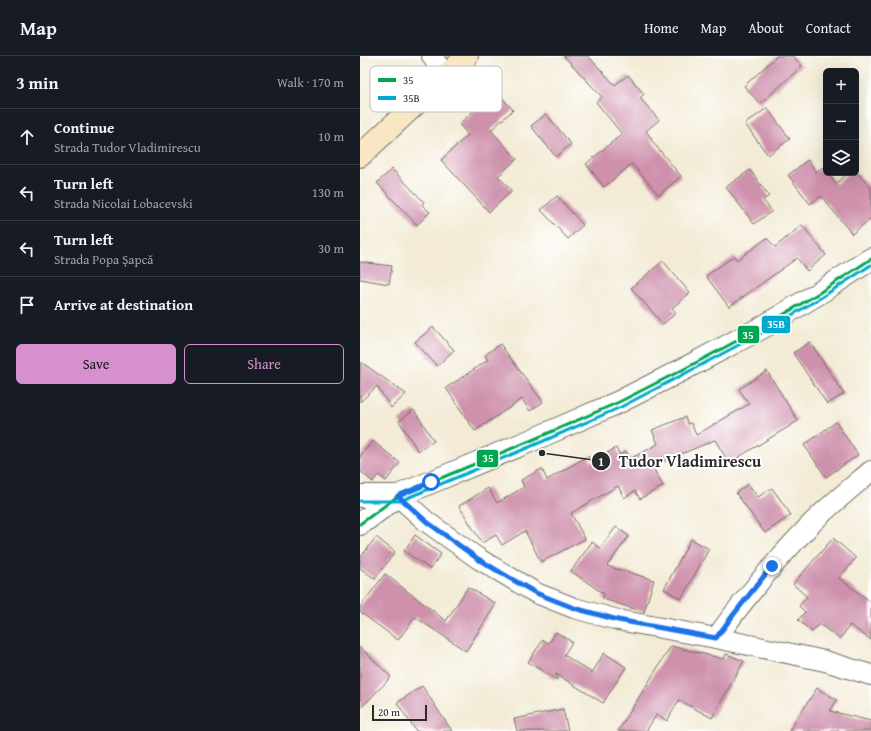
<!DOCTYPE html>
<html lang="en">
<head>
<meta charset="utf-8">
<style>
  :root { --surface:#171b24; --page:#20242c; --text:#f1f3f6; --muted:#9ea1a6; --line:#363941; --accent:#d690ce }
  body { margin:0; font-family:"Gentium Book Plus",serif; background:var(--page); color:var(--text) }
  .controls { position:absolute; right:12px; top:12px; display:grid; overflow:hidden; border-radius:6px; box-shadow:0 4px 16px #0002 }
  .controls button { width:36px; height:36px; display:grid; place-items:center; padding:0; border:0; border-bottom:1px solid var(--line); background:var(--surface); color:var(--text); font:20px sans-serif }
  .scale { position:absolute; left:12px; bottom:10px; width:55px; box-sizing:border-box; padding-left:4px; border:2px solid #2b2b2b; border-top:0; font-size:11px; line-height:14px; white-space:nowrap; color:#2b2b2b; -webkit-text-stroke:3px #fff; paint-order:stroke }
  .stop { position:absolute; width:12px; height:12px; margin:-9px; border:3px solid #1a73e8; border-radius:50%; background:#fff }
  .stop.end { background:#1a73e8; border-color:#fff; box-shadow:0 1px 4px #0008 }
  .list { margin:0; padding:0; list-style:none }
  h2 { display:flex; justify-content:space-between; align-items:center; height:52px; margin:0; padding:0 16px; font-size:17px }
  h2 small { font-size:13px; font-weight:400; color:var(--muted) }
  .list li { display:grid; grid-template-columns:26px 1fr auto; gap:12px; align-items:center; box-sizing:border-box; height:56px; padding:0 16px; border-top:1px solid var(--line) }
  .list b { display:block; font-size:15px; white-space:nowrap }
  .list p { margin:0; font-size:13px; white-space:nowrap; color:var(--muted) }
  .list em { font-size:13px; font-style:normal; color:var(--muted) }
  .actions { display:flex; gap:8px; padding:12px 16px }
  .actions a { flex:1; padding:9px 0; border:1px solid var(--accent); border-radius:6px; text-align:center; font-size:14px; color:var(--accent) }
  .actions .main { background:var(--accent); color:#111 }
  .icon { flex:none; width:22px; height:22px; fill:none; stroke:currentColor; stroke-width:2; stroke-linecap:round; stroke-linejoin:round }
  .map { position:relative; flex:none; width:511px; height:675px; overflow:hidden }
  header { display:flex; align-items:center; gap:24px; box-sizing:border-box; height:56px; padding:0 20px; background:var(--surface); border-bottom:1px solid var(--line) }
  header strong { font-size:19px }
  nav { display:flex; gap:22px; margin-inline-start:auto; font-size:14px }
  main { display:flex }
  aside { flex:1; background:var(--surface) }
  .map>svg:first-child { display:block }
  .building { fill:#ce90ab }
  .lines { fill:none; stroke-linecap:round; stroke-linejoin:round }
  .minor-casing { stroke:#716e66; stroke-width:22 }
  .tertiary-casing { stroke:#716e66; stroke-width:24 }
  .secondary-casing { stroke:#716e66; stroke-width:24 }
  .minor { stroke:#fff; stroke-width:20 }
  .tertiary { stroke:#fff; stroke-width:22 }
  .secondary { stroke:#f9e7c3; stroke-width:22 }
  .bus-1-casing { stroke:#fff; stroke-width:6 }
  .bus-2-casing { stroke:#fff; stroke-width:6 }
  .bus-1 { stroke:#00a651; stroke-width:3 }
  .bus-2 { stroke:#00a9ce; stroke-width:3 }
  .route { stroke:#1a73e8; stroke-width:5 }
  .key { fill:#fff; stroke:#bfbfbf; stroke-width:1 }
  .key-label { font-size:11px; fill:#2b2b2b }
  .leader { fill:none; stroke:#2b2b2b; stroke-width:1.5 }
  .callout-dot { fill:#2b2b2b; stroke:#fff; stroke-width:1.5 }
  .mark-label { font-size:12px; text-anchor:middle; font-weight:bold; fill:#fff }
  .callout-label { font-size:16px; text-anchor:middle; font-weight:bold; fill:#2b2b2b; stroke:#fff; stroke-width:4; stroke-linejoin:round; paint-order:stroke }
  .line-badge { stroke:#fff; stroke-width:1.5 }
  .badge-label { font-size:11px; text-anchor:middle; font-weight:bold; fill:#fff }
</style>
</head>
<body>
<header>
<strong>Map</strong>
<nav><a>Home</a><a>Map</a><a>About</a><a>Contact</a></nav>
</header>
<main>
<aside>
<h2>3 min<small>Walk · 170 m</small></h2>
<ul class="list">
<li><svg class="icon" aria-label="ahead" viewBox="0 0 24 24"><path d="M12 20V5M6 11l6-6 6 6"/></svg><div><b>Continue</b><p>Strada Tudor Vladimirescu</p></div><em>10 m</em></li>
<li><svg class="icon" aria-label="left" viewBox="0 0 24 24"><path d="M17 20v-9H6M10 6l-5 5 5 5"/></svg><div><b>Turn left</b><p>Strada Nicolai Lobacevski</p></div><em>130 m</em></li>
<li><svg class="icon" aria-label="left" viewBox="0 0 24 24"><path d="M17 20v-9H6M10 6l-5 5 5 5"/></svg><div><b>Turn left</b><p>Strada Popa Șapcă</p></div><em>30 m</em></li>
<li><svg class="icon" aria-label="arrive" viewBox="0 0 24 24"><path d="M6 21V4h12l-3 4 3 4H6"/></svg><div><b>Arrive at destination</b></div></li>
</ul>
<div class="actions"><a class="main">Save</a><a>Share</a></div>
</aside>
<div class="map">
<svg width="511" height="675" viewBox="0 0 511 675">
  <rect width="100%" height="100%" fill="#fff"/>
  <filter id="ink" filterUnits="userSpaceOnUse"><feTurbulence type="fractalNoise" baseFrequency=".025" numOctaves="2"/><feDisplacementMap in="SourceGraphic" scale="8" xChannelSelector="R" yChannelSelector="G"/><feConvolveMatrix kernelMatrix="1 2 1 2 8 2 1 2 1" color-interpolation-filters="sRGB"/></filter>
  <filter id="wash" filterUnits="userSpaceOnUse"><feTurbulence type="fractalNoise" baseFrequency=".012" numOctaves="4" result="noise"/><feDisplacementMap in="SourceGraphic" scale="16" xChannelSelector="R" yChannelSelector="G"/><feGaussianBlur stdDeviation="0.9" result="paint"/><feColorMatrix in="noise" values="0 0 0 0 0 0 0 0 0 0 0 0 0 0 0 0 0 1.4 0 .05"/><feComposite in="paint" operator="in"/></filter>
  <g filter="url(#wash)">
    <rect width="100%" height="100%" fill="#f3ebd5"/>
    <g id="blocks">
      <g class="building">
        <path d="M204 0H228L255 29 268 19 284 38 280 42 299 64 286 75 292 83 291 84 321 120 299 139 272 108 244 131 226 108 262 78 236 46 242 41Z"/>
        <path d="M417 0H433L442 10 400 48 384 30Z"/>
        <path d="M123 20 153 54 131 74 157 103 138 120 152 135 129 156 81 104 108 79 99 68 117 52 103 37Z"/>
        <path d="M407 52 430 83 408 99 385 68Z"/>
        <path d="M186 58 211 88 196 101 171 70Z"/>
        <path d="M448 104 456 116 463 111 466 115V117H468L476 128 488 117H496V116L511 132V162L492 178 461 140 450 148 428 119Z"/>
        <path d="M32 113 64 146 62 149 70 156 57 169 17 127Z"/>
        <path d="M390 114 409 140 403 144 412 155 394 168 366 131Z"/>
        <path d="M197 140 223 169 208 183 181 154Z"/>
        <path d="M442 169 466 199 447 215 437 202 369 251 346 220 374 200 377 204 407 182 415 191Z"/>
        <path d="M303 205 330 237 312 252 316 257 303 268 271 232Z"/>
        <path d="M0 206 32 210 29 228 0 223Z"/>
        <path d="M73 271 94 294 77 310 55 286Z"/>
        <path d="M450 286 484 338 467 348 433 297Z"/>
        <path d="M140 288 183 346 170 355 162 343 115 375 86 332 128 304 125 299Z"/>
        <path d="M0 306 4 308 46 338 31 352 17 330 0 346Z"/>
        <path d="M407 315 438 365 369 407 355 384 292 410 303 430 280 443 275 435 264 442 258 430 211 457 225 483 181 506 165 475 142 489 136 479 122 487 99 450 128 432 137 447 164 431 161 424 182 413 187 424 228 400 231 406 256 392 260 399 266 395 270 403 298 388 292 374 325 361 328 368 331 367 336 379 389 348 379 333Z"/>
        <path d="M54 354 74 385 58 395 39 365Z"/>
        <path d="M476 366 498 399 466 421 444 389Z"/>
        <path d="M13 385 40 407 26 425 18 419 13 426 0 415V400Z"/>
        <path d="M388 428 398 441 412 432 431 459 405 477 376 437Z"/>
        <path d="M256 471 269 480 247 510 294 524 284 556 243 543 244 538 211 515 232 486 240 492Z"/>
        <path d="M55 479 81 498 70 513 44 495Z"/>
        <path d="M16 481 35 496 15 523 0 512V502Z"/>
        <path d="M473 482 496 502 479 522 511 546V584L490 569 480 583 459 568 452 576 438 564 445 556 439 550 447 541 433 528Z"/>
        <path d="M331 483 349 493 321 543 304 533Z"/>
        <path d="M25 518 86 565 108 531 136 548 106 595 55 561 38 584 0 556V551Z"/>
        <path d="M196 576 212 586 204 599 232 617 244 597 266 611 243 647 196 618 197 624 168 606 183 584 189 587Z"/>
        <path d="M311 590 364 603 366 598 384 605 352 662 319 644 307 665 297 658 286 675H258Z"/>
        <path d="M0 591 31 621 0 653Z"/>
        <path d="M62 630 92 675H56L37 647Z"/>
        <path d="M457 632 477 644 470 655 511 665V675H429Z"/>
        <path d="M203 653 208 675H157L154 663Z"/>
      </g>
    </g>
  </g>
  <g filter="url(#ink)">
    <use href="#blocks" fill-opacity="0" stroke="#716e66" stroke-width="1"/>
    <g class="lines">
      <defs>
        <g id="minor">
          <path d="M72 0 85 20"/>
          <path d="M38 440 67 466 119 503 176 537 214 552 258 564 356 582 465 605 511 619"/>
          <path d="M356 582C385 542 417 503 451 468 470 449 491 432 511 415"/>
        </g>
        <g id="tertiary">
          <path d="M0 440H38"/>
          <path d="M0 468 38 440 177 382 259 346 324 313 403 271 459 237 511 203"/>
        </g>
        <path id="secondary" d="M0 100 107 0"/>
      </defs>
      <use href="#minor" class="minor-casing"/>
      <use href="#tertiary" class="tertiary-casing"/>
      <use href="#secondary" class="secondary-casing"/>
      <use href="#minor" class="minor"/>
      <use href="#tertiary" class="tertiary"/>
      <use href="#secondary" class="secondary"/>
      <defs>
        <path id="bus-1" d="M0 468 38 440 177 382 259 346 324 313 403 271 459 237 511 203"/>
        <path id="bus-2" d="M0 445H40L179 387 261 351 326 317 405 275 462 241 511 209"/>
      </defs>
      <use href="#bus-1" class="bus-1-casing"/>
      <use href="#bus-2" class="bus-2-casing"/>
      <use href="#bus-1" class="bus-1"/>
      <use href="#bus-2" class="bus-2"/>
    </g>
  </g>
  <g class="lines" filter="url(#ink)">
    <path class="route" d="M71 426 38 440 67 466 118 503 148 521 176 537 214 552 258 564 356 582 374 558 412 510"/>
  </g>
  <rect x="10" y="10" width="132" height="46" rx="6" class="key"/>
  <rect x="18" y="22" width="18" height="4" fill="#00a651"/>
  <rect x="18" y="40" width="18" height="4" fill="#00a9ce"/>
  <g class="key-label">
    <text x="43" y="28">35</text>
    <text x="43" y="46">35B</text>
  </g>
  <path class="leader" d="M182 397L241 405"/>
  <g class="callout-dot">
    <circle cx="182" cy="397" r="4"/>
    <circle cx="241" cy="405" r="10"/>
  </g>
  <g class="mark-label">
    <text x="241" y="410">1</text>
  </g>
  <g class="callout-label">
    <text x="330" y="411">Tudor Vladimirescu</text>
  </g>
  <g class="line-badge">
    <rect x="401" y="259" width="30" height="19" rx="4" fill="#00a9ce"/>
    <rect x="377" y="269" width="23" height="19" rx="4" fill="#00a651"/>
    <rect x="116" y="393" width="23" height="19" rx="4" fill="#00a651"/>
  </g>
  <g class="badge-label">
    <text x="416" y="272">35B</text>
    <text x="388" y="283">35</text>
    <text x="128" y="406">35</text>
  </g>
</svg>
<div class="controls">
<button>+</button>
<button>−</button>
<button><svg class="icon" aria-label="layers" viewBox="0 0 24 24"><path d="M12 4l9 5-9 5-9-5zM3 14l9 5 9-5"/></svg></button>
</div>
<div class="scale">20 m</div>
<div class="stop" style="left:71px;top:426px"></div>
<div class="stop end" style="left:412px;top:510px"></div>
</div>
</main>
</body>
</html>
